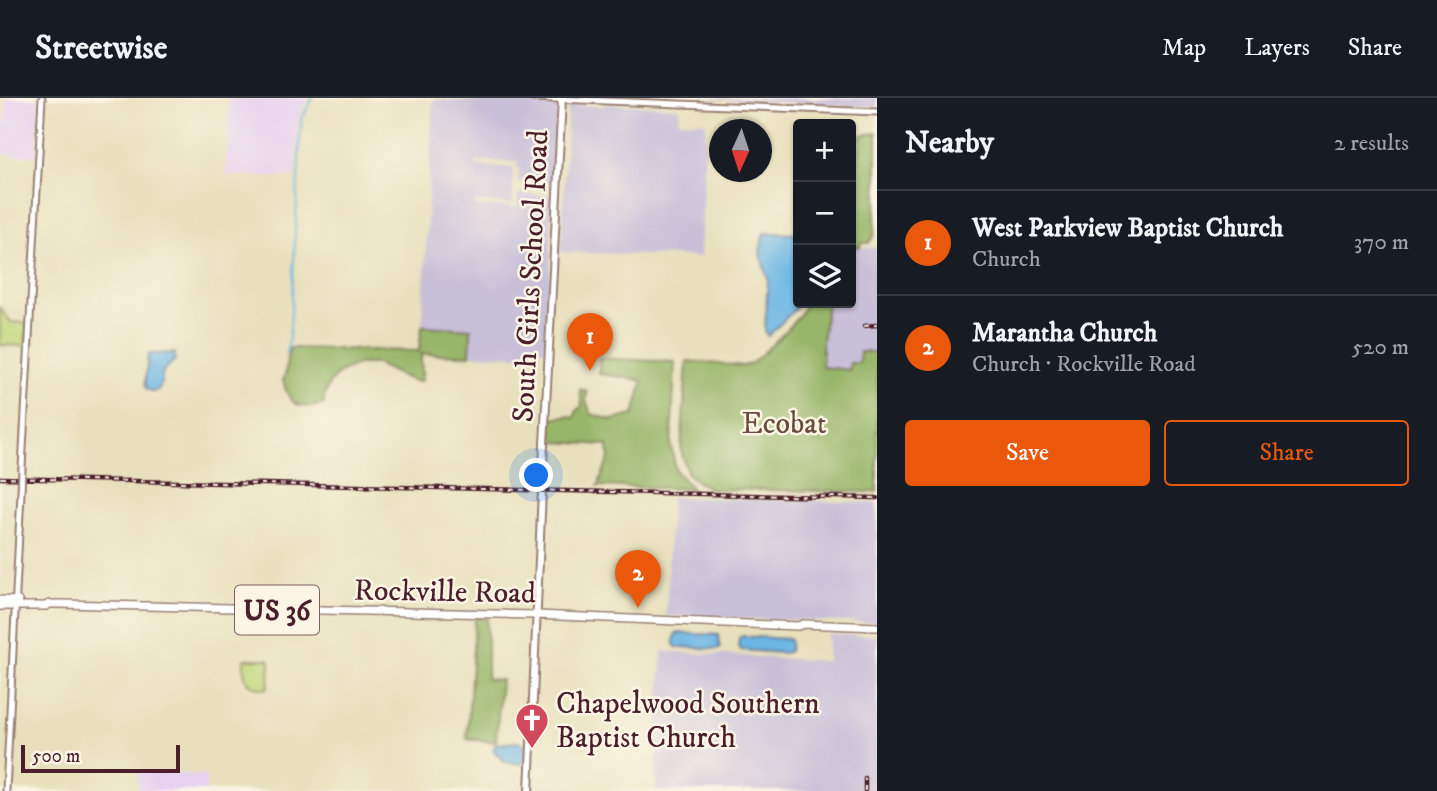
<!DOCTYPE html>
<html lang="en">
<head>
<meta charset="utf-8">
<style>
  :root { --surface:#171b24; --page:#20242c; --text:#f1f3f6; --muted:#9ea1a6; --line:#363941; --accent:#ea580c }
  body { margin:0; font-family:"IM FELL DW Pica",serif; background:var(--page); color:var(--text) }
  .controls { position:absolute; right:21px; top:21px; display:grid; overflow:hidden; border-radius:7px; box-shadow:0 2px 5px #0004 }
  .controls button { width:63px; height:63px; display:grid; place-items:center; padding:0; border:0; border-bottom:2px solid var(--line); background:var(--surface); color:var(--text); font:35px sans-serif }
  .compass { position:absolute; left:709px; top:21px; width:63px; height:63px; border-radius:50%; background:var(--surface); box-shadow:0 2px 5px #0004; rotate:183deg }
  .scale { position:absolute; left:21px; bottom:18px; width:159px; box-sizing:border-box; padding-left:7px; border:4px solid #4a1f2b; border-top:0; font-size:19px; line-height:24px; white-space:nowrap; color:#4a1f2b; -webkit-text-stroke:5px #fcf5e5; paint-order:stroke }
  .you { position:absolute; left:537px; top:378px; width:24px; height:24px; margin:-18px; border:5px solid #fff; border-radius:50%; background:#1a73e8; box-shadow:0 0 0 10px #1a73e833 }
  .badge { display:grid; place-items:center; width:46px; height:46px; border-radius:50%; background:var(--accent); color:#fff; font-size:23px; font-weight:700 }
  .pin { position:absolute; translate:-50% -58px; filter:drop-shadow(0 2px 4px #0008) }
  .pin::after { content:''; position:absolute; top:37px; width:24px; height:21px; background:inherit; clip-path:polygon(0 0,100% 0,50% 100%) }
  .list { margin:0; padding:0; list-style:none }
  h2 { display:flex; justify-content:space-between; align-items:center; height:91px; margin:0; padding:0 28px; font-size:30px }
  h2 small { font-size:23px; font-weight:400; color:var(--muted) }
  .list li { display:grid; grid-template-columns:46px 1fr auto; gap:21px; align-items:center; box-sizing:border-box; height:105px; padding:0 28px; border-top:2px solid var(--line) }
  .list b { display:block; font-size:26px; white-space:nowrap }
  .list p { margin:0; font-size:23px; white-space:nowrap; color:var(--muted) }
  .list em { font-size:23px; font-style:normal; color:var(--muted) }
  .actions { display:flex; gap:14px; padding:21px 28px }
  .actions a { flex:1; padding:16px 0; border:2px solid var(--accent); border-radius:7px; text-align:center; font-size:24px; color:var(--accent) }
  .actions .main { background:var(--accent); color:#fff }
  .icon { flex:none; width:38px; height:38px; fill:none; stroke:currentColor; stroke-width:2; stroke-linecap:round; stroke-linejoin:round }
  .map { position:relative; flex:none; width:877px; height:693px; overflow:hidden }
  header { display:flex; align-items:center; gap:42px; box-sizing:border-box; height:98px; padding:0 35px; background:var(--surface); border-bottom:2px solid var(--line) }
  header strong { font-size:33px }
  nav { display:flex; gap:38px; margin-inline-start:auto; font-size:24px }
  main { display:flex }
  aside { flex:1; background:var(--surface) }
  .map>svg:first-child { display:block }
  .built { fill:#e6d2f0 }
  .industrial { fill:#c8bfd8 }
  .green { fill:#c0d579; stroke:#857a52; stroke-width:2 }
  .forest { fill:#98b669; stroke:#716a4a; stroke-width:2 }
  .water { fill:#6cb6e4; stroke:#5b6a88; stroke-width:2 }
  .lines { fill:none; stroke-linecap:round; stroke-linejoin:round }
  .stream { stroke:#6cb6e4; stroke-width:2 }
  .tertiary-casing { stroke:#998074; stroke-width:9 }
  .secondary-casing { stroke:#998074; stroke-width:10 }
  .primary-casing { stroke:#998074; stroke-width:10 }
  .tertiary { stroke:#fff; stroke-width:5 }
  .secondary { stroke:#fff; stroke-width:6 }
  .primary { stroke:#fff; stroke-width:7 }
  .rail-casing { stroke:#4a1f2b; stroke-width:4.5 }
  .rail { stroke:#fcf5e5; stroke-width:2; stroke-dasharray:5; stroke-linecap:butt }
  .tertiary-bridge-casing { stroke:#998074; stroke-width:9; stroke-linecap:butt }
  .tertiary-bridge { stroke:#fff; stroke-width:5 }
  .labels { text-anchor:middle; stroke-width:5; stroke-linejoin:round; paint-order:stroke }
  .shield { fill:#fcf5e5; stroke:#7f5f63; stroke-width:2 }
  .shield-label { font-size:28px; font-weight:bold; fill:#4a1f2b }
  .street-label { font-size:30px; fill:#4a1f2b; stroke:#fcf5e5 }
  .park-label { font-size:30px; fill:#684c3e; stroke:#fcf5e5 }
  .poi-label { font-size:30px; fill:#4a1f2b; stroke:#fcf5e5; text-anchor:start }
</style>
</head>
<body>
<header>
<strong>Streetwise</strong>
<nav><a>Map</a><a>Layers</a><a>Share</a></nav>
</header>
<main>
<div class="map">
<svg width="877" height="693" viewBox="0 0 877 693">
  <rect width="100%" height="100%" fill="#fcf5e5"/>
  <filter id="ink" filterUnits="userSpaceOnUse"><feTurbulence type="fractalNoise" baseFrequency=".0143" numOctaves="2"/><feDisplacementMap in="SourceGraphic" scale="14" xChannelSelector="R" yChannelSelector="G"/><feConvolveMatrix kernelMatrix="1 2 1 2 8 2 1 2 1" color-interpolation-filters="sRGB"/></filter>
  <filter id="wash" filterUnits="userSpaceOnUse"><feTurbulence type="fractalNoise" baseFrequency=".00686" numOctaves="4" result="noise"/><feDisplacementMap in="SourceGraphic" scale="28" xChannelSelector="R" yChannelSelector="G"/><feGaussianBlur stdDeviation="1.57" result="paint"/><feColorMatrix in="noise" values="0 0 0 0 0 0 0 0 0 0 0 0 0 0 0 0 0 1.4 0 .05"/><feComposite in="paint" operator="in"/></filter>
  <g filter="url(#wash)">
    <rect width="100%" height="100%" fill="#e8e0bc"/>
    <g class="built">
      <path d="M6 0H39L37 58 3 57 0 97V25H5Z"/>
      <path d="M229 0H308L298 21 295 79 226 77Z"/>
      <path d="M138 673 206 677V693H137Z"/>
    </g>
    <g class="industrial">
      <path d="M690 0H877V10L849 8Z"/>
      <path d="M433 2 554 6 558 10 553 84 518 83 519 71 517 70V64L477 63 476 67 513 70V106L475 104V108L517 109 518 96 553 98 547 252H537V258L470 257 471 231 422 228Z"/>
      <path d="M607 6 680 9 679 23 706 24 700 159 561 154 568 10 571 7 605 8Z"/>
      <path d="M851 149 877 150V254H860V265L849 272 822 269V243L827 205H851Z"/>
      <path d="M671 399 877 405V525L666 518Z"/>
      <path d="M828 536 877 538V693H656L662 553 827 563Z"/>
    </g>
    <g class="green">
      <path d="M0 210 11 224 27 225 25 248 0 247Z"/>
      <path d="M244 561H268L270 563 269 582 267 591C245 589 243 580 244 561Z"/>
    </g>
    <g class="forest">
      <path d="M877 35V97L874 137 869 145H861L860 149H851V62L858 64 861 37Z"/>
      <path d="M806 205H827L822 243V269L849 272 850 265H859L860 254H877V394L711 391 699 385 688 376 681 353 687 263 744 268 752 265C766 253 801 221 806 205Z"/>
      <path d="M422 228 471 231 470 257 421 256 422 282 418 284 401 278 377 266H359L339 275 330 284 324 299V306C299 312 289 308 283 282 289 271 284 262 290 250L419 253Z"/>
      <path d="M599 260 675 264 671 348 676 373 692 391 598 388 609 360 608 347 553 344 550 320 569 318 574 320 577 312 582 308 580 291 587 293 586 303 591 316 612 322 634 317 643 283 635 281 599 276Z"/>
      <path d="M475 520H487V581L501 582 496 644 467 641Z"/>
    </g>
    <g class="water">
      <path d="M765 135 798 136 799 205 796 210 768 238 766 236 765 231 768 181 760 156 763 136Z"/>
      <path d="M175 255V262L163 273 160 290 154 294 146 291 145 284 148 258 150 256Z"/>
      <path d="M676 535 719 537 720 549 717 551 676 549 674 545Z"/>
      <path d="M742 538 788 541 790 542V551L788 554 783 555 741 552 738 549 739 540Z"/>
      <path d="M518 644 524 645C526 651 526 661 522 666L505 664 493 652 496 646Z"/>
    </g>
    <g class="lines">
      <path class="stream" d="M286 255 288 248 291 217 301 22 313 0"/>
    </g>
  </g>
  <g filter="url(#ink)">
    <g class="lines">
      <defs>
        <g id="tertiary">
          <path d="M532 0 877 14"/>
          <path d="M22 370 42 0"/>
          <path d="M6 693 21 395"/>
        </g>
        <path id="secondary" d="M529 693 544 346 562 0"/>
        <g id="primary">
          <path d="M0 502 18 503"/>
          <path d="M0 508H46L49 506H59L536 517 798 528 803 526 877 529"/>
        </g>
      </defs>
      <use href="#tertiary" class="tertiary-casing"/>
      <use href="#secondary" class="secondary-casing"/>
      <use href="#primary" class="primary-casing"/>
      <use href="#tertiary" class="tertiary"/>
      <use href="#secondary" class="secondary"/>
      <use href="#primary" class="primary"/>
      <defs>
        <g id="rail">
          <path d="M864 228 877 227"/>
          <path d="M0 380 877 400"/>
          <path d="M865 693V680"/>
        </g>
      </defs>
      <use href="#rail" class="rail-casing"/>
      <use href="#rail" class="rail"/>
      <defs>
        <path id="tertiary-bridge" d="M21 395 22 370"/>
      </defs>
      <use href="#tertiary-bridge" class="tertiary-bridge-casing"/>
      <use href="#tertiary-bridge" class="tertiary-bridge"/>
    </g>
  </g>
  <defs>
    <symbol id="church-pin" viewBox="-11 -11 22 30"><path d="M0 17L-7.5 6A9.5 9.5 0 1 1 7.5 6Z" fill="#d1495b" stroke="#fcf5e5"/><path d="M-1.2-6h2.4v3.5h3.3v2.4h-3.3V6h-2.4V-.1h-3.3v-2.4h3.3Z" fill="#fff"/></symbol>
  </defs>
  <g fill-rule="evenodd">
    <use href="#church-pin" x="513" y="603" width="38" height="52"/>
  </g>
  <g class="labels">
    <rect class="shield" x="235" y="487.5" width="84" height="49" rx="5"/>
    <g class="shield-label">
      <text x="277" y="522">US 36</text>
    </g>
    <g class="street-label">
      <text transform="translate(530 178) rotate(-87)" y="10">South Girls School Road</text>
      <text transform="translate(445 493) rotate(1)" y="10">Rockville Road</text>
    </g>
    <g class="park-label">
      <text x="784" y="335">Ecobat</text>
    </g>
    <g class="poi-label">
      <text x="556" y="615">Chapelwood Southern<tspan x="556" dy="34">Baptist Church</tspan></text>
    </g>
  </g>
</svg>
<div class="controls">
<button>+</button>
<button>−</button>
<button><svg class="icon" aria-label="layers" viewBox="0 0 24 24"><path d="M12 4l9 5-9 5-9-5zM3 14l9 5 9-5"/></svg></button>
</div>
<svg class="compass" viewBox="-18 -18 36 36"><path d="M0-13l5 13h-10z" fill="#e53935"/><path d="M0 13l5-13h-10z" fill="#9ea1a6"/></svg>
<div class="scale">500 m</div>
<div class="you"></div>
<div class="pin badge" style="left:590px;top:273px">1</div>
<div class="pin badge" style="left:638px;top:510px">2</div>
</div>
<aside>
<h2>Nearby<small>2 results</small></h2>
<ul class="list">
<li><span class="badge">1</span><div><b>West Parkview Baptist Church</b><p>Church</p></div><em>370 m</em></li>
<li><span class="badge">2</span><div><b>Marantha Church</b><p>Church · Rockville Road</p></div><em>520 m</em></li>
</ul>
<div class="actions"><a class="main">Save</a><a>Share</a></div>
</aside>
</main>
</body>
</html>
